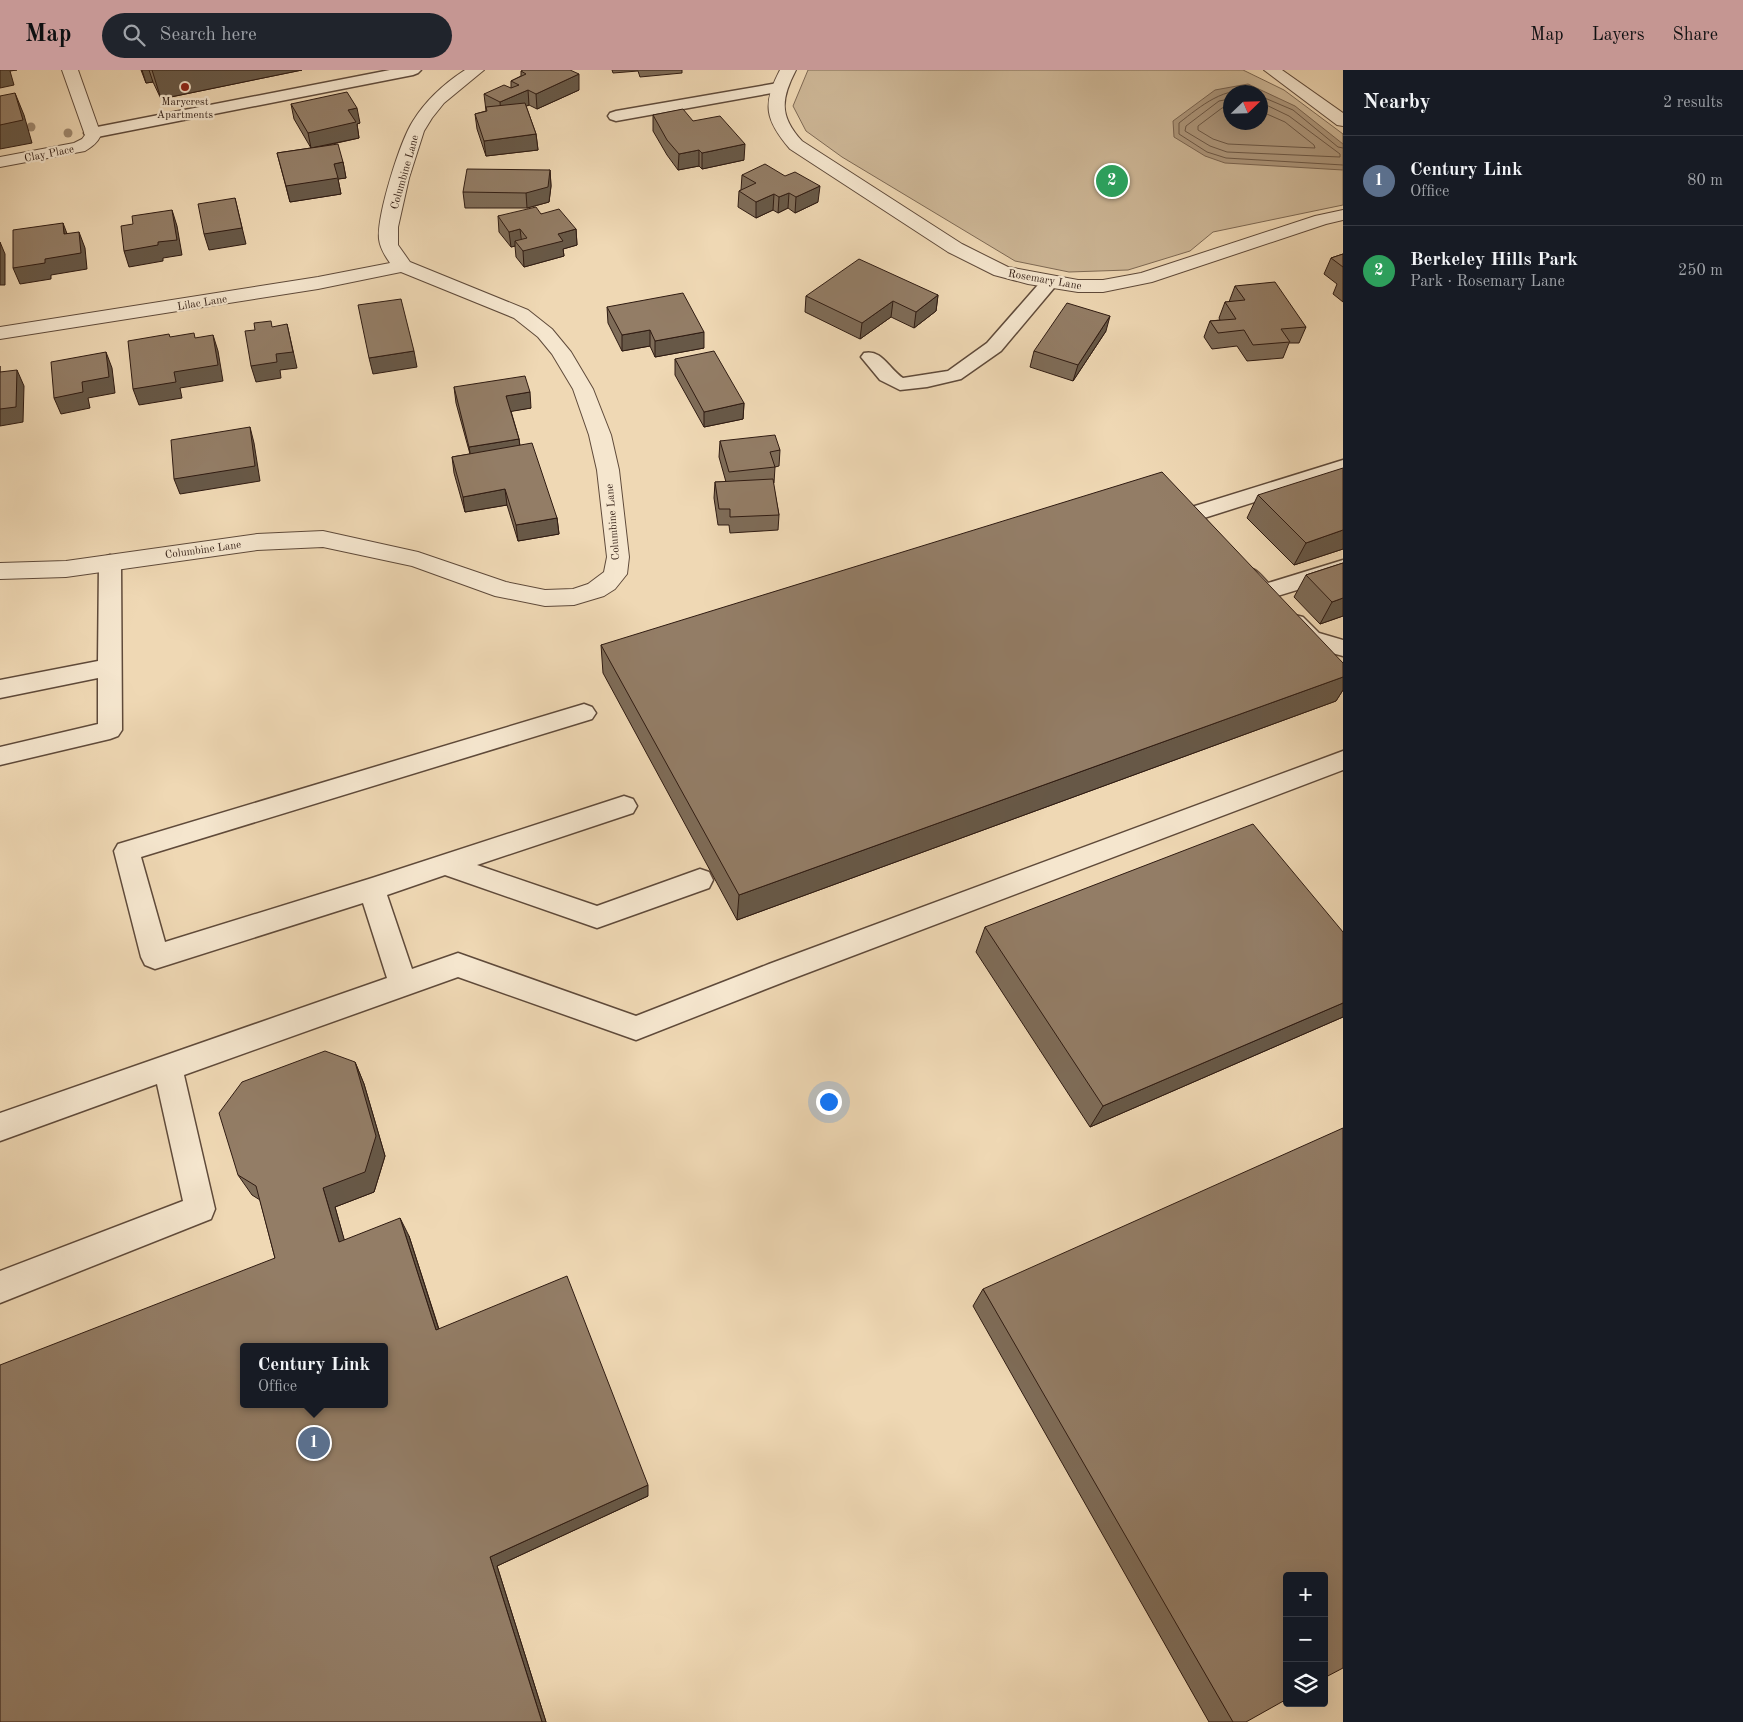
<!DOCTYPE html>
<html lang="en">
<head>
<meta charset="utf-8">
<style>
  :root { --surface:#171b24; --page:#20242c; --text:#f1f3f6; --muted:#9ea1a6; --line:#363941; --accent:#c59692 }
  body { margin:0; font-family:"Old Standard TT",serif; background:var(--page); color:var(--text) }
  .controls { position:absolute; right:15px; bottom:15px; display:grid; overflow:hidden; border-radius:5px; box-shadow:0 5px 20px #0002 }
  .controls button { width:45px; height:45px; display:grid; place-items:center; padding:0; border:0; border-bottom:1px solid var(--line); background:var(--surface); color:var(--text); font:25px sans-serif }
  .compass { position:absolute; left:1223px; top:15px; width:45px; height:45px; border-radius:50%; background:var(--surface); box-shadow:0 5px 20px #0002; rotate:67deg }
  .you { position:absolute; left:828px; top:1031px; width:18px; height:18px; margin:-12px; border:4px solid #fff; border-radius:50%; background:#1a73e8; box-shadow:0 0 0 8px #1a73e833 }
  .badge { display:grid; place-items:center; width:32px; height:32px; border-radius:50%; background:var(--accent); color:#fff; font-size:16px; font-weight:700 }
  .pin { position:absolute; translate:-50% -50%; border:2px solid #fff; box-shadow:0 1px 5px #0006 }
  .popup { position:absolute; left:240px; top:1273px; width:148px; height:65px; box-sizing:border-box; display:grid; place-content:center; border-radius:5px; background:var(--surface); filter:drop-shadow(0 1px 4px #0005); font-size:16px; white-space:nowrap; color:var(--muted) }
  .popup b { font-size:19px; color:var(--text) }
  .popup::after { content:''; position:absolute; left:50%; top:100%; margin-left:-10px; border:10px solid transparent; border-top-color:var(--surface) }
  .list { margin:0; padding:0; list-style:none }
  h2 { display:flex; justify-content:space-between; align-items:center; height:65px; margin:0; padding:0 20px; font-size:21px }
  h2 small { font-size:16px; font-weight:400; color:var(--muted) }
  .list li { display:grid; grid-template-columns:32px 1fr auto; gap:15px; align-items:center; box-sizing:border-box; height:90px; padding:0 20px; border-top:1px solid var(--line) }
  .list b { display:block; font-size:19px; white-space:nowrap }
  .list p { margin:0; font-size:16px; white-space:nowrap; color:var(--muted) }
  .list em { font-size:16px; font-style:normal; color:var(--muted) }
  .icon { flex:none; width:28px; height:28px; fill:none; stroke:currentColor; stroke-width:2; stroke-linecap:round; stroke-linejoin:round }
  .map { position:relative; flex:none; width:1343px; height:1652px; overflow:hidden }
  header { display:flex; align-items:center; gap:30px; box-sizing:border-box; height:70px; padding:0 25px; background:var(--accent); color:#111 }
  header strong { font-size:24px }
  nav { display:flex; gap:28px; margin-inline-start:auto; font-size:18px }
  .search { width:350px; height:45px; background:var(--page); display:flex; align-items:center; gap:12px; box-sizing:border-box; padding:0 18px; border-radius:28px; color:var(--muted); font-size:19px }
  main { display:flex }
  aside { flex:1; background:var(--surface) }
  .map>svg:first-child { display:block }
  .green { fill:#ceb898; stroke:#7e6a55; fill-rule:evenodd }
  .water { fill:#ae987d; stroke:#7b6652; fill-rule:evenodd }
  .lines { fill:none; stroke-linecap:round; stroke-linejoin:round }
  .shore { stroke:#6e5a48; stroke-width:1 }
  .service-casing { stroke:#5f4a3a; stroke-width:3 }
  .minor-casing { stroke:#5f4a3a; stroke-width:2 }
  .service { fill:#f5e6ce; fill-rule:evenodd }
  .minor { fill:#f5e6ce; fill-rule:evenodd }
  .tree { fill:#a08a71 }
  .wall { fill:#7e6c58; stroke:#2f1b12 }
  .shaded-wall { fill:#675847; stroke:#2f1b12 }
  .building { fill:#937d66; stroke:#2f1b12; fill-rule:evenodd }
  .poi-dot { fill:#8f2418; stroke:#f5e6ce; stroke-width:2 }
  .labels { text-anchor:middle; stroke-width:4.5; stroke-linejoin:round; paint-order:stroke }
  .far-poi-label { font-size:11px; fill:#2f1b12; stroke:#f5e6ce }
  .far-street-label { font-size:11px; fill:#2f1b12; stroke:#f5e6ce }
</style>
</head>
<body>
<header>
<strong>Map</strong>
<div class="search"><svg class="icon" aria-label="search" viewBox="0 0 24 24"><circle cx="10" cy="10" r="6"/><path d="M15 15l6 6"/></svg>Search here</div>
<nav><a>Map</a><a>Layers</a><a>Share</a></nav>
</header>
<main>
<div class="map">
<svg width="1343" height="1652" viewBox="0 0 1343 1652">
  <rect width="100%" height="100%" fill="#efd8b4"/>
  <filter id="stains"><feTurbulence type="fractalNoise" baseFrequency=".004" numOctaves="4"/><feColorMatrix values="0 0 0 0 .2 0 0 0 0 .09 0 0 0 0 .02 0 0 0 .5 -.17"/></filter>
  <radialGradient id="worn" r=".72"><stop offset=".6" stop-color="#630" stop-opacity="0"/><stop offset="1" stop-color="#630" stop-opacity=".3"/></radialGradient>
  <path class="green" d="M808 0H1243L1284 20 1343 64V135L1213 162 1190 181 1128 200 1069 202 1015 191 842 87 806 61 793 36ZM1230 22H1260V52H1230Z"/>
  <path class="water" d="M1248 14 1295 36 1343 74V100L1225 93 1205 86 1174 67 1173 51 1215 20ZM1230 22H1260V52H1230Z"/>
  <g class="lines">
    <g class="shore">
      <path d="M1254 22C1225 15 1201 36 1179 53V64L1207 82 1226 88 1343 95"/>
      <path d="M1260 26 1293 40 1338 77 1343 78"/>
      <path d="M1230 29 1219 31 1186 56 1185 61 1210 76 1227 82 1340 87V84L1289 46 1260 32"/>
      <path d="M1230 36 1222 38 1198 56V60L1213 69 1228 74 1315 78 1314 75 1285 52 1260 41"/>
    </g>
    <defs>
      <g id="service">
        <path d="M390 0H421L418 3 413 5 92 68 86 66 84 63 86 60 92 58Z"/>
        <path d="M778 13 783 15 786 18 783 21 616 51 610 49 608 46 610 43 616 41Z"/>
        <path d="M1050 207 1056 208 1059 212 1001 281 961 309 927 317 900 320 880 310 861 287 864 283C882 279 889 299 903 308L948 301 987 273 1044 208Z"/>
        <path d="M1343 390V404L1204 448 1216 462 1213 467C1197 471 1186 458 1178 445L1182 440Z"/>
        <path d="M110 485 118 488 121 493 122 660 118 666 110 669 0 695V677L98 654V608L0 628V610L98 591 99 493 102 488Z"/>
        <path d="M1343 490V506L1264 530 1256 528 1235 504 1238 499C1253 494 1259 503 1268 513Z"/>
        <path d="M1295 545 1303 547 1319 563 1343 570V586L1303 575 1284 553 1287 547Z"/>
        <path d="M584 634 592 637 596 643 592 649 141 787 165 872 372 808 624 726 633 729 637 736 633 743 477 795 597 836 700 799 709 802 713 810 709 818 597 858 445 805 387 825 412 899 458 883 636 946 769 894 1343 681V700L789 910 636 970 458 907 184 1005 215 1139 211 1149 0 1233V1201L183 1131 157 1014 0 1071V1043L387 908 363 833 155 899 145 895 141 887 114 781 118 774Z"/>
      </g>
      <g id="minor">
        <path d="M62 0H78L101 65C97 73 93 76 85 81L0 97V87L74 73 82 69 85 65Z"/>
        <path d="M465 0H484L444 33 432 48 424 61 409 108 398 157V175L410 192 528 240 552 259 571 282 593 319 611 365 619 400 629 487 627 504 615 519 604 526 574 535 545 536 495 526 412 496 323 477 257 480 66 507 0 509V493L66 491 257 464 323 461 418 482 506 512 545 520 573 519 588 514 604 502 607 487 597 400 589 365 573 319 552 284 538 267 514 248 401 202 318 219 0 269V257L318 207 390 193C385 186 380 178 379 169 377 145 400 71 413 51 426 30 445 13 465 0Z"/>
        <path d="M780 0H796C781 29 779 46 802 71L962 174 1008 197 1078 210H1103L1141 203 1315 146 1343 140V150L1326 154 1152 212 1103 222H1078L1028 214 994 205 948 182 790 79C765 50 762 34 780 0Z"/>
        <path d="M1264 0H1282L1343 43V56L1337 55Z"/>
      </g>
    </defs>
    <use href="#service" class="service-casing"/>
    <use href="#minor" class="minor-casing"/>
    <use href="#service" class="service"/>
    <use href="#minor" class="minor"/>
  </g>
  <g class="tree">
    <circle cx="31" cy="57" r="4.5"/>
    <circle cx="68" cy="63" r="4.5"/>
  </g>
  <g class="wall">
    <path d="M141 0H302L161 29 153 12 146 13Z"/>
    <path d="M612 0H682V3L640 7 638 1 613 3Z"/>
    <path d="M521 1 579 20 537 39 529 35 526 36 536 64 538 80 486 86 477 59 475 44 486 41 484 24 511 18V11L521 6Z"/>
    <path d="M291 34 360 53 357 54 359 68 315 78 343 92 346 108 338 109 341 124 290 132 277 83 311 78 294 49Z"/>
    <path d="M653 45 693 51 744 90 702 99 699 96 678 100 667 85 653 61Z"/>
    <path d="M550 100 551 116 549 132 527 138H465L463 122Z"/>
    <path d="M742 105 818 132 795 143 788 138 778 143 773 140 756 148 738 137 739 121 741 120Z"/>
    <path d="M541 144 576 159 577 175 563 179 564 186 524 197 516 187 515 176 511 177 499 162 498 146Z"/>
    <path d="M1343 184V232L1333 224 1337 214 1324 204 1331 188Z"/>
    <path d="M1235 216 1306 257 1299 273H1289L1283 288 1247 291 1237 276 1212 279 1204 267 1210 251 1220 250 1219 248 1225 232H1229Z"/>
    <path d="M938 225 936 241 914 258 891 247 860 269 805 242 806 226Z"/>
    <path d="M607 237 704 278 655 287 650 276 622 281 608 253Z"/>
    <path d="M1106 261 1073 311 1030 297 1034 281Z"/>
    <path d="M675 289 744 333 743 349 704 357 675 305Z"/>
    <path d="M454 317 531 338 511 341 519 369 520 376 557 448 559 464 518 471 507 435 465 442 454 403 452 387 470 384 456 333Z"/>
    <path d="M720 371 780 380 779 396 775 397 774 413H773L779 445 778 460 730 463 729 455H718L714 428 715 412H726L719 387Z"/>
    <path d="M1258 425 1343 479 1294 495 1247 448Z"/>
    <path d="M1343 493V546L1320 554 1294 527 1306 505Z"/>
    <path d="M601 575 1343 593V620L1336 631 737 850 603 603Z"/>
    <path d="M985 857 1343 862V947L1090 1057 976 882Z"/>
    <path d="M355 992 364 1014 385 1086 374 1122 335 1137 344 1170 409 1166 439 1259 648 1426 497 1496 546 1652H0L275 1188 260 1130 252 1125 238 1105Z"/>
    <path d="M983 1219 1246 1652H1209L973 1236Z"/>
  </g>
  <g class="shaded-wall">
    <path d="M0 0H17L10 1 14 15 0 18Z"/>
    <path d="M142 0H149L153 12 146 13Z"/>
    <path d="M152 0H302L161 29Z"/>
    <path d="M579 4V20L537 39 536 24Z"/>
    <path d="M528 20 529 35 501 48 500 32Z"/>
    <path d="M15 23 24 45 32 73 0 79V55Z"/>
    <path d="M357 38 360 53 357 54 359 68 311 78 308 63 348 40Z"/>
    <path d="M536 64 538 80 486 86 484 71Z"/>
    <path d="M745 74 744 90 702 99V83Z"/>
    <path d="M699 80V96L678 100 679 84Z"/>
    <path d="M343 92 346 108 338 109 341 124 290 132 286 116 334 94Z"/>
    <path d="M550 100 551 116 549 132 527 138 526 123Z"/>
    <path d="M820 116 818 132 795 143 796 127Z"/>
    <path d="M789 123 788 138 778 143 779 127Z"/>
    <path d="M774 124 773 140 756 148V132Z"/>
    <path d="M235 128 246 174 209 180 204 164Z"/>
    <path d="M172 140 177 156 182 185 163 188V191L129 197 124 181 158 172Z"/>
    <path d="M63 153 69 169 64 164Z"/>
    <path d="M520 159 522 175 515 171V176L511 177 509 162Z"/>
    <path d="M576 159 577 175 563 179 564 186 524 197 523 181 558 164Z"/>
    <path d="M79 162 85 178 87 199 51 205V209L20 214 13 198 45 189Z"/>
    <path d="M0 172 5 184V215H0Z"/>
    <path d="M938 225 936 241 914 258 916 242Z"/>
    <path d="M893 231 891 247 860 269 862 253Z"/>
    <path d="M1110 246 1106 261 1073 311 1078 295Z"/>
    <path d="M287 254 297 298 280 300 281 308 256 312 251 296 276 284Z"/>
    <path d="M650 260V276L622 281V265Z"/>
    <path d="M704 262V278L655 287V271Z"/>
    <path d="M213 265 218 281 223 311 180 318 182 328 139 335 133 319 174 302Z"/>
    <path d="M414 281 417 297 373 304 369 288Z"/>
    <path d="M106 282 112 298 115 323 88 328 90 338 61 344 54 328 82 312Z"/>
    <path d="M17 300 24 316 23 352 0 356V339Z"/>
    <path d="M530 322 531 338 508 342 506 326Z"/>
    <path d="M744 333 743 349 704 357V342Z"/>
    <path d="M250 357 254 373 260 411 180 424 174 409Z"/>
    <path d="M519 369 521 385 472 393 469 377Z"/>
    <path d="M505 419 507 435 465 442 463 427Z"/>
    <path d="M557 448 559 464 518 471 516 455Z"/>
    <path d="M1343 460V479L1294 495 1306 473Z"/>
    <path d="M1343 528V546L1320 554 1332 532Z"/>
    <path d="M1343 607V620L1336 631 737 850 739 825Z"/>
    <path d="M1343 933V947L1090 1057 1103 1036Z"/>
    <path d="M355 992 364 1014 385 1086 374 1122 335 1137 350 1190 339 1172 323 1118Z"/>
    <path d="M400 1148 409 1166 444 1276 436 1260Z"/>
    <path d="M648 1415V1426L497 1496 546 1652H542L490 1487Z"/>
  </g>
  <g class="building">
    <path d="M523 0H570L579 4 536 24 528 20 500 32 484 24 504 15 511 18 519 15 511 11 526 4 521 1Z"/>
    <path d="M347 22 357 38 348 40 356 52 308 63 291 34Z"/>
    <path d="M15 23 23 50 0 55V26Z"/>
    <path d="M525 33 536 64 484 71 475 44 487 41 486 37Z"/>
    <path d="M683 39 693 51 720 46 745 74 702 83 699 80 679 84 667 70 653 45Z"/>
    <path d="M338 74 343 92 334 94 338 108 286 116 277 83Z"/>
    <path d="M765 94 785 106 795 102 820 116 796 127 789 123 779 127 774 124 756 132 739 121 756 113 742 105Z"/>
    <path d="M467 99 550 100 548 117 526 123 463 122Z"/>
    <path d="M235 128 242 158 204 164 198 134Z"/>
    <path d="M536 137 541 144 559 139 576 159 558 164 563 171 523 181 515 171 527 168 520 159 509 162 498 146Z"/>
    <path d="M172 140 177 170 158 172V175L124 181 121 156 133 154 132 146Z"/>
    <path d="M63 153 64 164 79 162 81 183 45 189V193L13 198V160Z"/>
    <path d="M1343 184V197L1331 188Z"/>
    <path d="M859 189 938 225 916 242 893 231 862 253 806 226Z"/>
    <path d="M1275 212 1306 257 1281 259 1290 272 1253 275 1244 260 1218 263 1210 251 1236 249 1225 232 1245 230 1235 216Z"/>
    <path d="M683 223 704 262 655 271 650 260 622 265 607 237Z"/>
    <path d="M401 229 414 281 369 288 358 235Z"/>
    <path d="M1067 233 1110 246 1078 295 1034 281Z"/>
    <path d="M271 251 272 257 287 254 293 282 276 284 277 292 251 296 245 261 255 260 254 253Z"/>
    <path d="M194 263 195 268 213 265 218 295 174 302 176 312 133 319 128 271 169 264 170 267Z"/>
    <path d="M714 281 744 333 704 342 675 289Z"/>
    <path d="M106 282 109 307 82 312 83 322 54 328 51 292Z"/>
    <path d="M0 296V302L17 300 16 337 0 339Z"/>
    <path d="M525 306 530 322 506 326 519 369 469 377 454 317Z"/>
    <path d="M250 357 255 396 174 409 171 370Z"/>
    <path d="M775 365 780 380 770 382 775 397 729 402 720 371Z"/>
    <path d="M532 373 557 448 516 455 505 419 463 427 452 387Z"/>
    <path d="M1343 398V460L1306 473 1258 425Z"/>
    <path d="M1162 402 1343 593V607L739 825 601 575Z"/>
    <path d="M773 409 779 445 730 447V439H719L715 412Z"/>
    <path d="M1343 493V528L1332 532 1306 505Z"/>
    <path d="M1253 754 1343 862V933L1103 1036 985 857Z"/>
    <path d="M325 981 355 992 376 1066 365 1102 323 1118 339 1172 400 1148 436 1260 567 1206 648 1415 490 1487 542 1652H0V1295L275 1188 256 1116 238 1105 219 1043 242 1012ZM244 1277H384V1334H244Z"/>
    <path d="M1343 1058V1598L1324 1608V1506H1287V1629L1246 1652H1233L983 1219Z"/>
  </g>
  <circle class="poi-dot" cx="185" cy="17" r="5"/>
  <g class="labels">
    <g class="far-poi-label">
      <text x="185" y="35">Marycrest<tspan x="185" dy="13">Apartments</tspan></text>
    </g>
    <g class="far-street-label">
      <text transform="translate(49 83) rotate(-11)" y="4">Clay Place</text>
      <text transform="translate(404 102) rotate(-74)" y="4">Columbine Lane</text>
      <text transform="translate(1045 209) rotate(10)" y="4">Rosemary Lane</text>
      <text transform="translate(202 232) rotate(-9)" y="4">Lilac Lane</text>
      <text transform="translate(612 452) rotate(-95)" y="4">Columbine Lane</text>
      <text transform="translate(203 479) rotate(-8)" y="4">Columbine Lane</text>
    </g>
  </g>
  <rect width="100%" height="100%" filter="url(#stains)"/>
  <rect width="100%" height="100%" fill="url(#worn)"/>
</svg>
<div class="controls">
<button>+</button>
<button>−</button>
<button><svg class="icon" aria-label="layers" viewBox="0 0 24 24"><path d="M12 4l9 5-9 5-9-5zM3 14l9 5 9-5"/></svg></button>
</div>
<svg class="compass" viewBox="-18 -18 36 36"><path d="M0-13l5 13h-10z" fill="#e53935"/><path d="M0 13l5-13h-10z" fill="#9ea1a6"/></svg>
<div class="you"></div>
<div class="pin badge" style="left:314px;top:1373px;background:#5c6f8a">1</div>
<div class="popup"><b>Century Link</b>Office</div>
<div class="pin badge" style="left:1112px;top:111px;background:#2e9e5b">2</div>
</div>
<aside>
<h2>Nearby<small>2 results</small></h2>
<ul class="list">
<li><span class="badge" style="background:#5c6f8a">1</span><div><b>Century Link</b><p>Office</p></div><em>80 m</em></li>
<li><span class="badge" style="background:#2e9e5b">2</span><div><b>Berkeley Hills Park</b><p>Park · Rosemary Lane</p></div><em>250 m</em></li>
</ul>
</aside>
</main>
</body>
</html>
